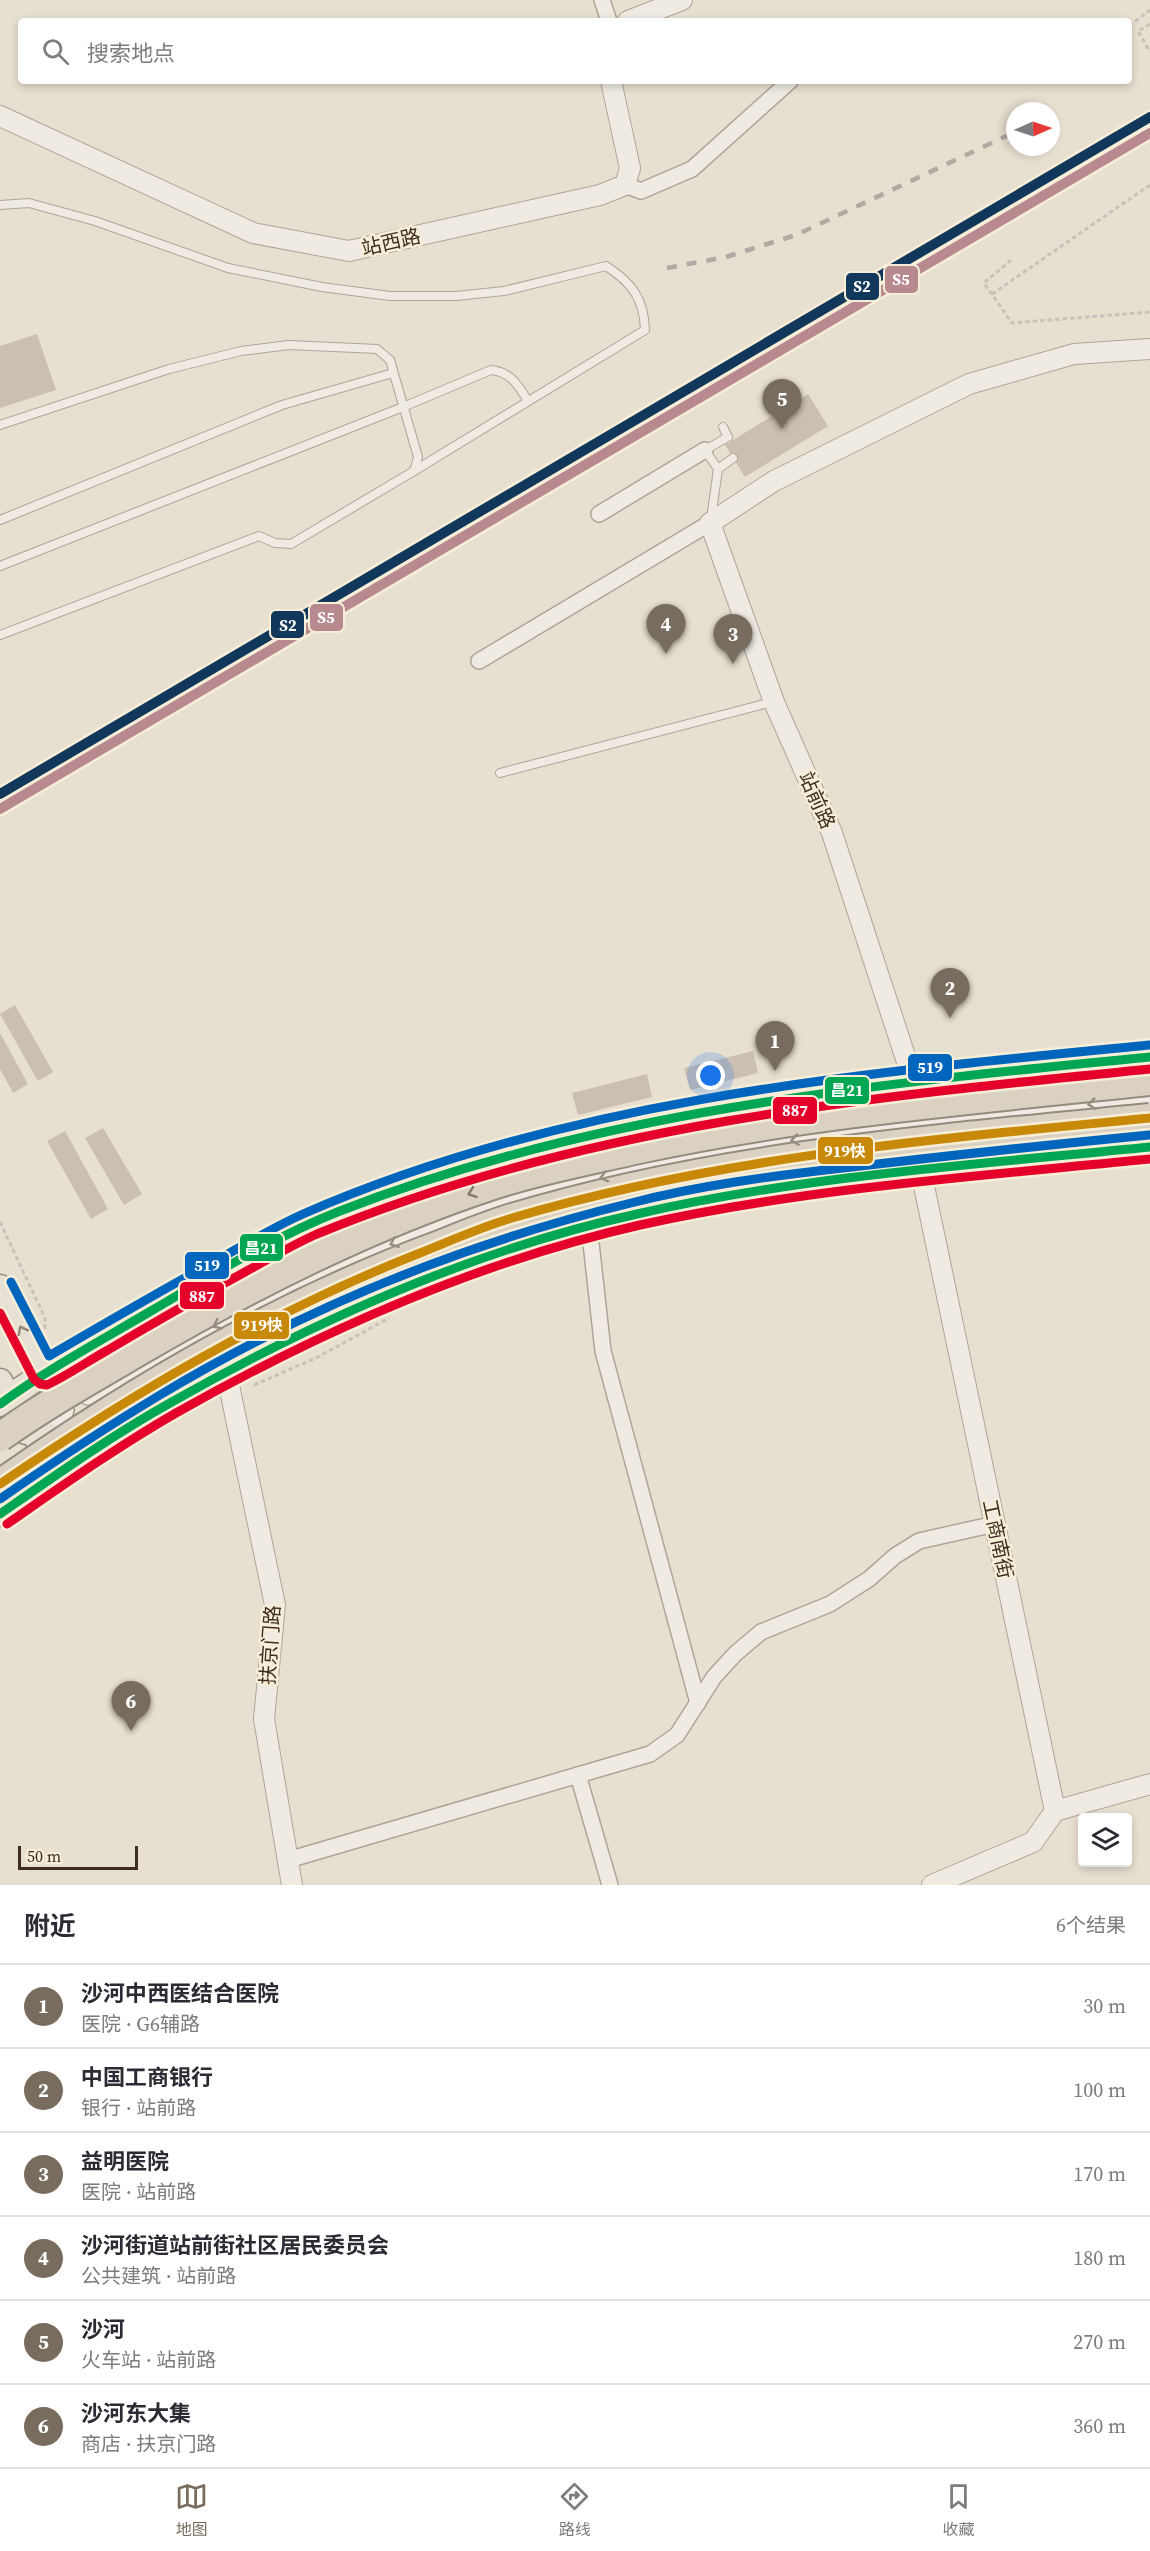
<!DOCTYPE html>
<html lang="zh">
<head>
<meta charset="utf-8">
<style>
  :root { --surface:#fff; --page:#f2f2f3; --text:#2b2b33; --muted:#7c7c81; --line:#e1e1e2; --accent:#786c5e }
  body { margin:0; font-family:"Source Serif 4","Noto Sans SC",serif; background:var(--page); color:var(--text) }
  .controls { position:absolute; right:18px; bottom:18px; display:grid; overflow:hidden; border-radius:6px; box-shadow:0 3px 9px #0003 }
  .controls button { width:54px; height:54px; display:grid; place-items:center; padding:0; border:0; border-bottom:2px solid var(--line); background:var(--surface); color:var(--text); font:30px sans-serif }
  .compass { position:absolute; left:1006px; top:102px; width:54px; height:54px; border-radius:50%; background:var(--surface); box-shadow:0 3px 9px #0003; rotate:87deg }
  .scale { position:absolute; left:18px; bottom:15px; width:120px; box-sizing:border-box; padding-left:6px; border:3px solid #3d2e20; border-top:0; font-size:16px; line-height:21px; white-space:nowrap; color:#3d2e20; -webkit-text-stroke:4px #f7eed8; paint-order:stroke }
  .you { position:absolute; left:711px; top:1076px; width:21px; height:21px; margin:-15px; border:4px solid #fff; border-radius:50%; background:#1a73e8; box-shadow:0 0 0 9px #1a73e833 }
  .badge { display:grid; place-items:center; width:39px; height:39px; border-radius:50%; background:var(--accent); color:#fff; font-size:20px; font-weight:700 }
  .pin { position:absolute; translate:-50% -50px; filter:drop-shadow(0 2px 3px #0008) }
  .pin::after { content:''; position:absolute; top:32px; width:21px; height:18px; background:inherit; clip-path:polygon(0 0,100% 0,50% 100%) }
  .list { margin:0; padding:0; list-style:none }
  h2 { display:flex; justify-content:space-between; align-items:center; height:78px; margin:0; padding:0 24px; font-size:26px }
  h2 small { font-size:20px; font-weight:400; color:var(--muted) }
  .list li { display:grid; grid-template-columns:39px 1fr auto; gap:18px; align-items:center; box-sizing:border-box; height:84px; padding:0 24px; border-top:2px solid var(--line) }
  .list b { display:block; font-size:22px; white-space:nowrap }
  .list p { margin:0; font-size:20px; white-space:nowrap; color:var(--muted) }
  .list em { font-size:20px; font-style:normal; color:var(--muted) }
  .icon { flex:none; width:33px; height:33px; fill:none; stroke:currentColor; stroke-width:2; stroke-linecap:round; stroke-linejoin:round }
  .map { position:relative; flex:none; width:1150px; height:1885px; overflow:hidden }
  .search { position:absolute; background:var(--surface); box-shadow:0 3px 9px #0003; left:18px; right:18px; top:18px; height:66px; display:flex; align-items:center; gap:15px; box-sizing:border-box; padding:0 21px; border-radius:6px; color:var(--muted); font-size:22px }
  .sheet { height:582px; background:var(--surface) }
  nav { display:flex; justify-content:space-around; align-items:center; box-sizing:border-box; height:84px; border-top:2px solid var(--line); background:var(--surface); font-size:16px; color:var(--muted) }
  nav a { display:grid; justify-items:center; gap:3px }
  nav .on { color:var(--accent) }
  .map>svg:first-child { display:block }
  .building { fill:#cbbfb2 }
  .lines { fill:none; stroke-linecap:round; stroke-linejoin:round }
  .service-casing { stroke:#ada599; stroke-width:10 }
  .minor-casing { stroke:#ada599; stroke-width:18 }
  .tertiary-casing { stroke:#ada599; stroke-width:22 }
  .secondary-casing { stroke:#9c958a; stroke-width:24 }
  .primary-casing { stroke:#928b80; stroke-width:27 }
  .path { stroke:#c8c2b9; stroke-width:3; stroke-dasharray:4.5 3; stroke-linecap:butt }
  .service { stroke:#efebe3; stroke-width:8 }
  .minor { stroke:#efebe3; stroke-width:15 }
  .tertiary { stroke:#efebe3; stroke-width:20 }
  .secondary { stroke:#efebe3; stroke-width:21 }
  .primary { stroke:#e6e1d4; stroke-width:24 }
  .rail { stroke:#afaaa2; stroke-width:4.5; stroke-dasharray:10 10; stroke-linecap:butt }
  .motorway-bridge-casing { stroke:#928b80; stroke-width:32; stroke-linecap:butt }
  .motorway-bridge { stroke:#dad1c2; stroke-width:28 }
  .bus-1-casing { stroke:#f7eed8; stroke-width:14 }
  .bus-2-casing { stroke:#f7eed8; stroke-width:14 }
  .bus-3-casing { stroke:#f7eed8; stroke-width:14 }
  .bus-4-casing { stroke:#f7eed8; stroke-width:14 }
  .bus-1 { stroke:#00a651; stroke-width:9 }
  .bus-2 { stroke:#c88808; stroke-width:9 }
  .bus-3 { stroke:#e4002b; stroke-width:9 }
  .bus-4 { stroke:#0065bd; stroke-width:9 }
  .rail-1-casing { stroke:#f7eed8; stroke-width:15 }
  .rail-2-casing { stroke:#f7eed8; stroke-width:15 }
  .rail-1 { stroke:#11385b; stroke-width:10 }
  .rail-2 { stroke:#b88a8f; stroke-width:10 }
  .oneway { stroke:#968c82 }
  .oneway2 { stroke:#847769 }
  .oneway3 { stroke:#92887a }
  .labels { text-anchor:middle; stroke-width:5; stroke-linejoin:round; paint-order:stroke }
  .street-label { font-size:20px; fill:#3d2e20; stroke:#f7eed8 }
  .line-badge { stroke:#f7eed8; stroke-width:2 }
  .badge-label { font-size:16px; text-anchor:middle; font-weight:bold; fill:#fff }
</style>
</head>
<body>
<div class="map">
<svg width="1150" height="1885" viewBox="0 0 1150 1885">
  <rect width="100%" height="100%" fill="#e7e0d1"/>
  <g class="building">
    <path d="M37 334 56 390 0 408V346Z"/>
    <path d="M808 394 828 426 745 477 725 445Z"/>
    <path d="M15 1005 53 1072 38 1081 0 1014Z"/>
    <path d="M0 1033 28 1084 13 1093 0 1069Z"/>
    <path d="M753 1051 758 1073 690 1090 684 1068Z"/>
    <path d="M647 1074 652 1097 578 1115 572 1093Z"/>
    <path d="M103 1128 142 1194 124 1205 85 1138Z"/>
    <path d="M65 1131 108 1209 91 1219 47 1141Z"/>
  </g>
  <g class="lines">
    <defs>
      <g id="service">
        <path d="M0 205 29 203 95 221 228 268 322 287 390 296H456L504 291 606 266C631 282 644 298 645 330L414 471"/>
        <path d="M0 425 169 369 241 351 289 345 377 349 390 360 418 457 414 471 291 544 275 543 259 536 0 635"/>
        <path d="M718 469 705 450 728 437 723 427"/>
        <path d="M711 519 718 469 733 458"/>
        <path d="M0 520 282 405 393 373"/>
        <path d="M0 566 403 407 491 370C511 372 518 385 528 401"/>
        <path d="M500 773 772 702"/>
      </g>
      <g id="minor">
        <path d="M602 0 609 21"/>
        <path d="M625 185 641 191 692 169 790 81"/>
        <path d="M599 514 705 450"/>
        <path d="M479 661 710 523"/>
        <path d="M589 1225 603 1351 698 1703"/>
        <path d="M88 1397C127 1375 165 1351 205 1331 300 1280 400 1234 503 1202 528 1195 554 1189 579 1183 766 1135 959 1119 1150 1098"/>
        <path d="M578 1775 610 1885"/>
        <path d="M288 1860 650 1754 677 1735 714 1677 735 1654 761 1632 830 1604 869 1579 895 1556 919 1541 995 1524"/>
      </g>
      <g id="tertiary">
        <path d="M628 21 682 0"/>
        <path d="M0 116 253 233 349 251 600 195 625 185 630 168 611 81"/>
        <path d="M1150 349 1074 354 969 384 774 481 710 523 774 702 832 833 907 1062 925 1191 1055 1811 1150 1784"/>
        <path d="M226 1371 275 1605 264 1719 292 1885"/>
        <path d="M932 1885 1033 1842 1055 1811"/>
      </g>
      <path id="secondary" d="M37 1446 50 1436 63 1410 51 1387"/>
      <g id="primary">
        <path d="M0 1287 44 1373"/>
        <path d="M0 1381 26 1432 50 1436"/>
        <path d="M0 1404C43 1372 89 1346 135 1320 193 1286 251 1251 312 1223 349 1206 389 1194 427 1181 660 1103 907 1081 1150 1057"/>
        <path d="M0 1514C215 1357 470 1238 733 1194 770 1187 807 1184 844 1180 946 1167 1048 1157 1150 1147"/>
      </g>
    </defs>
    <use href="#service" class="service-casing"/>
    <use href="#minor" class="minor-casing"/>
    <use href="#tertiary" class="tertiary-casing"/>
    <use href="#secondary" class="secondary-casing"/>
    <use href="#primary" class="primary-casing"/>
    <g class="path">
      <path d="M1150 24 1138 31 1150 52"/>
      <path d="M1129 26 1150 10"/>
      <path d="M1011 260 984 283 1012 323 1150 312"/>
      <path d="M992 294 1150 185"/>
      <path d="M0 1222 45 1318V1329"/>
      <path d="M254 1385 316 1358 389 1318"/>
    </g>
    <use href="#service" class="service"/>
    <use href="#minor" class="minor"/>
    <use href="#tertiary" class="tertiary"/>
    <use href="#secondary" class="secondary"/>
    <use href="#primary" class="primary"/>
    <path class="rail" d="M667 268 726 257 796 235 1015 132"/>
    <defs>
      <g id="motorway-bridge">
        <path d="M0 1437C45 1405 93 1378 141 1350 254 1284 371 1225 496 1184 542 1169 591 1160 639 1149 807 1113 979 1099 1150 1081"/>
        <path d="M0 1484C136 1388 280 1304 437 1246 462 1236 486 1226 512 1218 718 1156 937 1139 1150 1118"/>
      </g>
    </defs>
    <use href="#motorway-bridge" class="motorway-bridge-casing"/>
    <use href="#motorway-bridge" class="motorway-bridge"/>
    <defs>
      <g id="bus-1">
        <path d="M0 1404C48 1369 100 1341 151 1311 212 1275 274 1237 340 1211 599 1110 877 1084 1150 1057"/>
        <path d="M0 1514C56 1475 111 1436 170 1403 316 1320 473 1250 637 1214 803 1176 980 1164 1150 1147"/>
      </g>
      <path id="bus-2" d="M0 1484C133 1393 270 1312 420 1253 450 1241 481 1227 512 1218 719 1157 936 1139 1150 1118"/>
      <g id="bus-3">
        <path d="M0 1313 34 1379 40 1384 47 1385C68 1375 88 1361 108 1350 153 1323 199 1297 245 1272 269 1259 292 1245 317 1234 582 1125 867 1097 1150 1069"/>
        <path d="M7 1524C62 1486 117 1447 176 1413 321 1331 477 1262 640 1225 807 1188 980 1176 1150 1159"/>
      </g>
      <g id="bus-4">
        <path d="M11 1282 49 1356C107 1322 166 1288 226 1255 251 1241 276 1226 303 1214 568 1098 864 1073 1149 1045"/>
        <path d="M0 1499C52 1463 105 1428 160 1395 305 1308 466 1243 631 1203 701 1185 772 1176 843 1168 945 1156 1047 1145 1149 1135"/>
      </g>
    </defs>
    <use href="#bus-1" class="bus-1-casing"/>
    <use href="#bus-2" class="bus-2-casing"/>
    <use href="#bus-3" class="bus-3-casing"/>
    <use href="#bus-4" class="bus-4-casing"/>
    <use href="#bus-1" class="bus-1"/>
    <use href="#bus-2" class="bus-2"/>
    <use href="#bus-3" class="bus-3"/>
    <use href="#bus-4" class="bus-4"/>
    <defs>
      <path id="rail-1" d="M0 794 1150 117"/>
      <path id="rail-2" d="M0 809 1150 133"/>
    </defs>
    <use href="#rail-1" class="rail-1-casing"/>
    <use href="#rail-2" class="rail-2-casing"/>
    <use href="#rail-1" class="rail-1"/>
    <use href="#rail-2" class="rail-2"/>
  </g>
  <defs><path id="oneway-chevron" d="M-2-3.5L2.5 0L-2 3.5" fill="none" stroke-width="1.6" stroke-linecap="round" stroke-linejoin="round" transform="scale(1.5)"/></defs>
  <g class="oneway">
    <use href="#oneway-chevron" transform="translate(1092 1104) rotate(174)"/>
    <use href="#oneway-chevron" transform="translate(795 1140) rotate(171)"/>
    <use href="#oneway-chevron" transform="translate(604 1177) rotate(166)"/>
    <use href="#oneway-chevron" transform="translate(394 1243) rotate(158)"/>
    <use href="#oneway-chevron" transform="translate(217 1325) rotate(153)"/>
  </g>
  <use class="oneway2" href="#oneway-chevron" transform="translate(472 1193) rotate(160)"/>
  <use class="oneway3" href="#oneway-chevron" transform="translate(22 1330) rotate(-117)"/>
  <g class="labels">
    <g class="street-label">
      <text transform="translate(391 242) rotate(-13)" y="7">站西路</text>
      <text transform="translate(817 800) rotate(66)" y="7">站前路</text>
      <text transform="translate(998 1539) rotate(78)" y="7">工商南街</text>
      <text transform="translate(270 1645) rotate(-86)" y="7">扶京门路</text>
    </g>
  </g>
  <g class="line-badge">
    <rect x="884" y="265" width="35" height="29" rx="6" fill="#b88a8f"/>
    <rect x="845" y="272" width="35" height="29" rx="6" fill="#11385b"/>
    <rect x="309" y="603" width="35" height="29" rx="6" fill="#b88a8f"/>
    <rect x="270" y="610" width="35" height="29" rx="6" fill="#11385b"/>
    <rect x="907" y="1053" width="46" height="29" rx="6" fill="#0065bd"/>
    <rect x="824" y="1076" width="46" height="29" rx="6" fill="#00a651"/>
    <rect x="772" y="1096" width="46" height="29" rx="6" fill="#e4002b"/>
    <rect x="817" y="1136" width="57" height="29" rx="6" fill="#c88808"/>
    <rect x="239" y="1233" width="45" height="29" rx="6" fill="#00a651"/>
    <rect x="184" y="1251" width="46" height="29" rx="6" fill="#0065bd"/>
    <rect x="179" y="1281" width="46" height="29" rx="6" fill="#e4002b"/>
    <rect x="233" y="1311" width="57" height="29" rx="6" fill="#c88808"/>
  </g>
  <g class="badge-label">
    <text x="901" y="285">S5</text>
    <text x="862" y="292">S2</text>
    <text x="326" y="623">S5</text>
    <text x="288" y="631">S2</text>
    <text x="930" y="1073">519</text>
    <text x="847" y="1096">昌21</text>
    <text x="795" y="1116">887</text>
    <text x="845" y="1157">919快</text>
    <text x="261" y="1254">昌21</text>
    <text x="207" y="1271">519</text>
    <text x="202" y="1302">887</text>
    <text x="262" y="1331">919快</text>
  </g>
</svg>
<div class="controls">
<button><svg class="icon" aria-label="layers" viewBox="0 0 24 24"><path d="M12 4l9 5-9 5-9-5zM3 14l9 5 9-5"/></svg></button>
</div>
<svg class="compass" viewBox="-18 -18 36 36"><path d="M0-13l5 13h-10z" fill="#e53935"/><path d="M0 13l5-13h-10z" fill="#7c7c81"/></svg>
<div class="scale">50 m</div>
<div class="you"></div>
<div class="pin badge" style="left:775px;top:1071px">1</div>
<div class="pin badge" style="left:950px;top:1018px">2</div>
<div class="pin badge" style="left:733px;top:664px">3</div>
<div class="pin badge" style="left:666px;top:654px">4</div>
<div class="pin badge" style="left:782px;top:429px">5</div>
<div class="pin badge" style="left:131px;top:1731px">6</div>
<div class="search"><svg class="icon" aria-label="search" viewBox="0 0 24 24"><circle cx="10" cy="10" r="6"/><path d="M15 15l6 6"/></svg>搜索地点</div>
</div>
<section class="sheet">
<h2>附近<small>6个结果</small></h2>
<ul class="list">
<li><span class="badge">1</span><div><b>沙河中西医结合医院</b><p>医院 · G6辅路</p></div><em>30 m</em></li>
<li><span class="badge">2</span><div><b>中国工商银行</b><p>银行 · 站前路</p></div><em>100 m</em></li>
<li><span class="badge">3</span><div><b>益明医院</b><p>医院 · 站前路</p></div><em>170 m</em></li>
<li><span class="badge">4</span><div><b>沙河街道站前街社区居民委员会</b><p>公共建筑 · 站前路</p></div><em>180 m</em></li>
<li><span class="badge">5</span><div><b>沙河</b><p>火车站 · 站前路</p></div><em>270 m</em></li>
<li><span class="badge">6</span><div><b>沙河东大集</b><p>商店 · 扶京门路</p></div><em>360 m</em></li>
</ul>
</section>
<nav>
<a class="on"><svg class="icon" aria-label="map" viewBox="0 0 24 24"><path d="M3 6l6-2 6 2 6-2v14l-6 2-6-2-6 2zM9 4v14M15 6v14"/></svg>地图</a>
<a><svg class="icon" aria-label="directions" viewBox="0 0 24 24"><path d="M12 3l9 9-9 9-9-9zM9 14v-3h6M13 9l2 2-2 2"/></svg>路线</a>
<a><svg class="icon" aria-label="saved" viewBox="0 0 24 24"><path d="M7 4h10v16l-5-4-5 4z"/></svg>收藏</a>
</nav>
</body>
</html>
